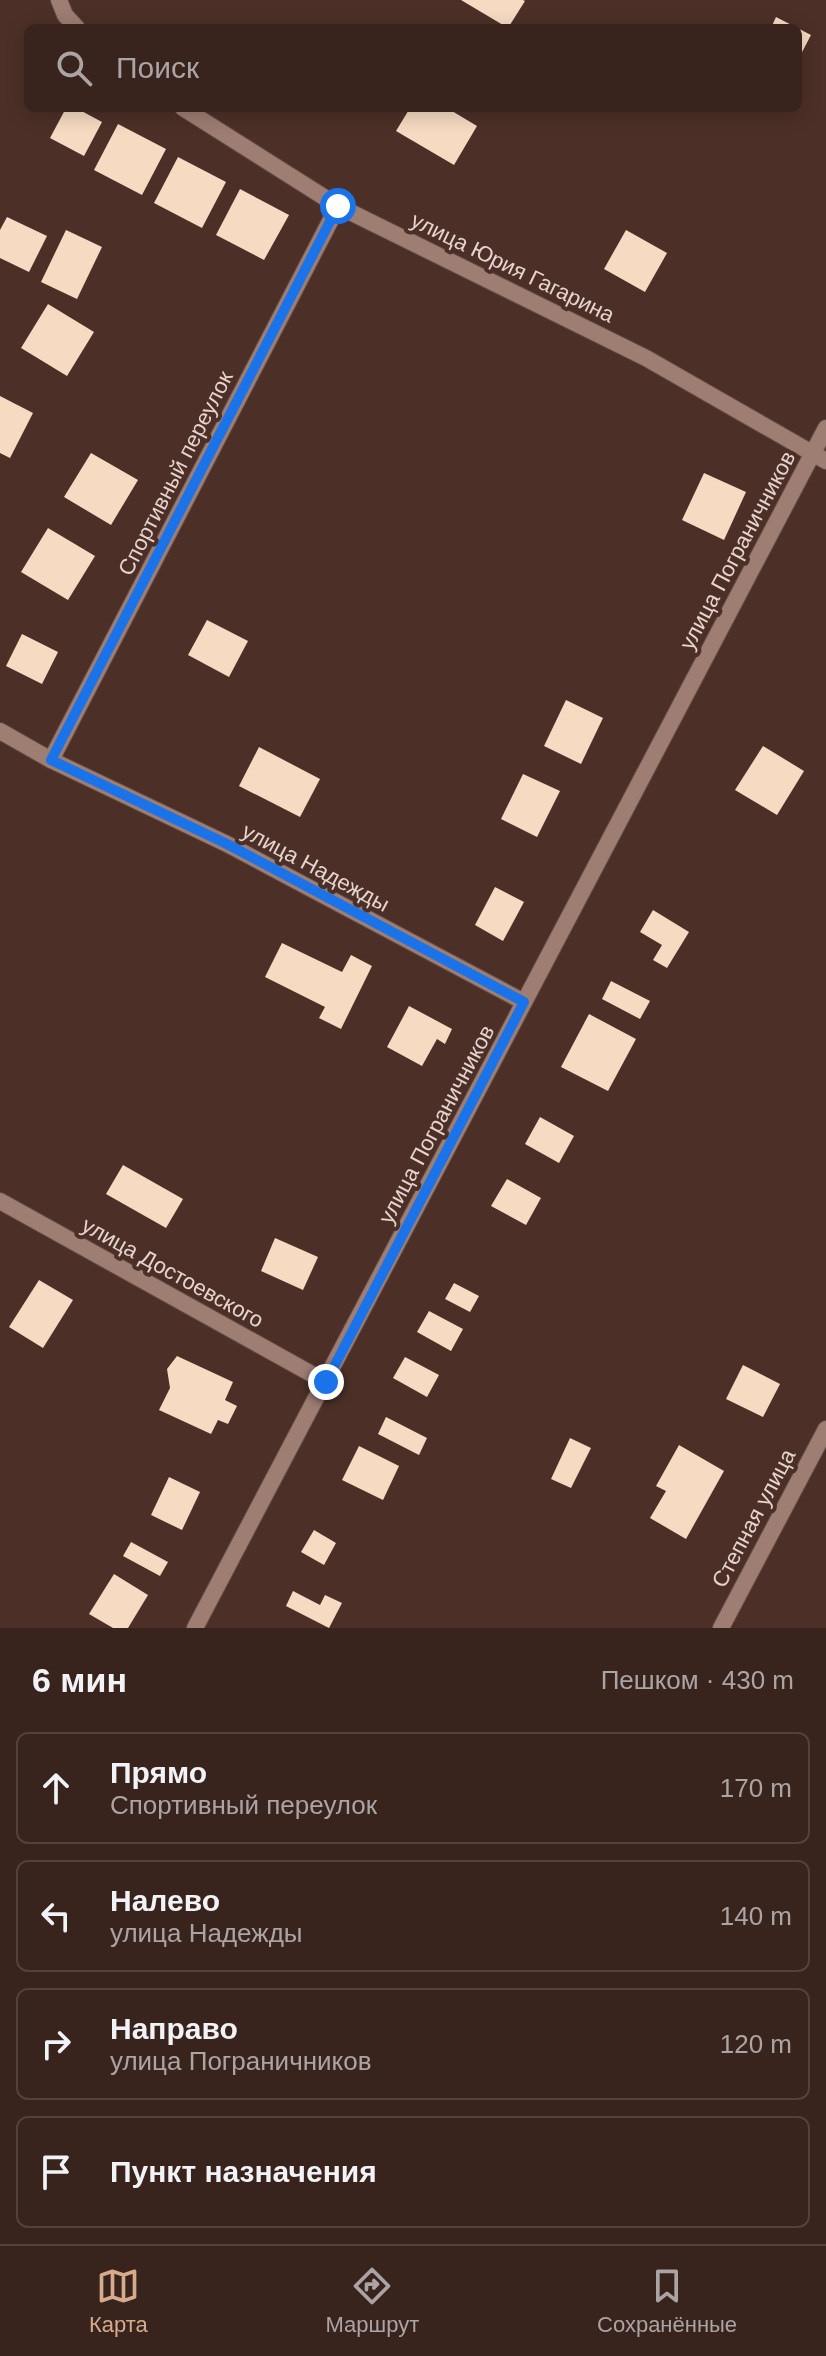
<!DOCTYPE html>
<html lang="ru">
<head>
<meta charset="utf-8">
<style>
  :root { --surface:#39241d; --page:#44302a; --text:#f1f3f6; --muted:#aba4a4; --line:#53413b; --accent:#d6ab8b }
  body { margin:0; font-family:Arial,sans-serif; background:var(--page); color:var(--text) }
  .stop { position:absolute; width:24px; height:24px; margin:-18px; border:6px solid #1a73e8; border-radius:50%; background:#fff }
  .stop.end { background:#1a73e8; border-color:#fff; box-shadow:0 2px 8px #0008 }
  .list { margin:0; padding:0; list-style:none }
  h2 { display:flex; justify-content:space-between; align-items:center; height:104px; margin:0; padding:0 32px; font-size:34px }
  h2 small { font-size:26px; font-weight:400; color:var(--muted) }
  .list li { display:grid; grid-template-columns:52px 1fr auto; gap:24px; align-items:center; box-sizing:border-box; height:112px; margin:0 16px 16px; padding:0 16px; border:2px solid var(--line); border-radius:12px }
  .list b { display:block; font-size:30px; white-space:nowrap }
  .list p { margin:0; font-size:26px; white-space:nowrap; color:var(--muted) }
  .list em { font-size:26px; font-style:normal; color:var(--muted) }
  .icon { flex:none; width:44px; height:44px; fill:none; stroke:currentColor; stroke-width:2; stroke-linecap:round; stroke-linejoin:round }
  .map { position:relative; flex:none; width:826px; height:1628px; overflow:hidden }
  .search { position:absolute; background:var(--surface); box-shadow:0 4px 20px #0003; left:24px; right:24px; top:24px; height:88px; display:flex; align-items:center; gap:20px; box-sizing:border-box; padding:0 28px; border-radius:12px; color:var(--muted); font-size:30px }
  .sheet { height:616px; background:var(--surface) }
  nav { display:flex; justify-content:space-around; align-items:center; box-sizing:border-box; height:112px; border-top:2px solid var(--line); background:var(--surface); font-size:22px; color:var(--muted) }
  nav a { display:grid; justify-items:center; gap:4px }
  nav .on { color:var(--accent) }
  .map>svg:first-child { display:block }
  .building { fill:#f6dbc2 }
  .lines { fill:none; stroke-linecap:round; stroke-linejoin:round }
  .street-casing { stroke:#644c44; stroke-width:18 }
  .street { stroke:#9e7d73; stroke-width:16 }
  .route { stroke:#1a73e8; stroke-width:10 }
  .labels { text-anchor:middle; stroke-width:8; stroke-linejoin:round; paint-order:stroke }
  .street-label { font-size:22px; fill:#e6d4ce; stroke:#4c3027 }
</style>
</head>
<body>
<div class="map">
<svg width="826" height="1628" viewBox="0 0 826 1628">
  <rect width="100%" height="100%" fill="#4c3027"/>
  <g class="building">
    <path d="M461 0H523L525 1 508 28Z"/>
    <path d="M776 17 811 35 798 60V28H771Z"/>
    <path d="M66 108H76L102 122 84 156 50 138Z"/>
    <path d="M410 108H447L477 126 454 165 396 131Z"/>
    <path d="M118 124 166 149 142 195 94 170Z"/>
    <path d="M178 157 226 182 202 228 154 203Z"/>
    <path d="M240 189 289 215 264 260 216 235Z"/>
    <path d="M7 217 47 236 29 272 0 258V230Z"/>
    <path d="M66 230 102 247 77 299 41 282Z"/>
    <path d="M626 230 667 253 645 292 604 269Z"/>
    <path d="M48 304 94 332 67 376 21 348Z"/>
    <path d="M0 396 33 413 10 458 0 453Z"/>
    <path d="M91 453 138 480 111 525 64 497Z"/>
    <path d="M704 473 746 492 724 540 682 520Z"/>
    <path d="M48 528 95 556 68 600 21 572Z"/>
    <path d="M207 620 248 641 229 677 188 655Z"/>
    <path d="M22 634 58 652 42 684 6 666Z"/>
    <path d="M566 700 603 718 581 764 544 746Z"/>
    <path d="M763 746 804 771 777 815 735 790Z"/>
    <path d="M259 747 320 779 300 817 239 786Z"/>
    <path d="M523 774 560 791 537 837 501 819Z"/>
    <path d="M495 887 524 902 503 941 475 925Z"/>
    <path d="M653 910 689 932 667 968 653 960 662 945 640 932Z"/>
    <path d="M282 943 342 972 351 955 372 966 341 1029 319 1018 325 1007 265 977Z"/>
    <path d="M611 981 650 1001 640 1019 602 999Z"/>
    <path d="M409 1006 452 1029 445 1044 437 1039 422 1066 387 1047Z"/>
    <path d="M589 1014 636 1039 608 1091 561 1067Z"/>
    <path d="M540 1117 574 1136 559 1163 525 1144Z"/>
    <path d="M123 1165 183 1199 166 1228 106 1194Z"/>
    <path d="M507 1179 541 1198 526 1225 491 1206Z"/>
    <path d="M275 1238 318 1257 303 1290 261 1271Z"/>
    <path d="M39 1280 73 1300 43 1348 9 1327Z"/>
    <path d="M454 1283 479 1296 470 1312 445 1299Z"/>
    <path d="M429 1311 463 1329 451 1351 417 1332Z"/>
    <path d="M177 1356 233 1382 225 1400 237 1406 228 1424 218 1420 211 1434 159 1410 170 1388 167 1369Z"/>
    <path d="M405 1357 439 1375 427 1397 393 1378Z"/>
    <path d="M743 1365 780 1384 763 1417 726 1399Z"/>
    <path d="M386 1417 427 1438 419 1455 378 1434Z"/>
    <path d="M570 1438 591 1448 571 1488 551 1479Z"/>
    <path d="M679 1445 724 1471 686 1539 650 1518 666 1491 656 1486Z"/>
    <path d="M359 1446 399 1466 383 1500 342 1480Z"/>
    <path d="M169 1477 200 1492 182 1530 151 1515Z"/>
    <path d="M314 1530 336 1543 324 1565 301 1552Z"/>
    <path d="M131 1542 168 1562 160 1576 123 1556Z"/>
    <path d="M114 1574 148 1595 128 1628H113L89 1614Z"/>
    <path d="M293 1591 320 1605 325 1595 342 1603 329 1628 286 1606Z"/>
  </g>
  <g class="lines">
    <defs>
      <g id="street">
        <path d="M59 0 65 15 77 28"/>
        <path d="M183 108 338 206 646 358 826 461"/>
        <path d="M0 731 51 760 227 844 524 1002"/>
        <path d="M51 760 338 206"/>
        <path d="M0 1201 326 1382"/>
        <path d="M195 1628 826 428"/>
        <path d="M721 1628 826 1429"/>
      </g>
    </defs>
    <use href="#street" class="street-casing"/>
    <use href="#street" class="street"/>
  </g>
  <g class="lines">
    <path class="route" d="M326 1382 524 1002 227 844 51 760 338 206"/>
  </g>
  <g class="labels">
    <g class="street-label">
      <text transform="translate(513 267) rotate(26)" y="8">улица Юрия Гагарина</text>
      <text transform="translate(175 473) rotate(-63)" y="8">Спортивный переулок</text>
      <text transform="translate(737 550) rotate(-62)" y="8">улица Пограничников</text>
      <text transform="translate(316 867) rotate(28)" y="8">улица Надежды</text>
      <text transform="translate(436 1124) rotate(-62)" y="8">улица Пограничников</text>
      <text transform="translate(173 1272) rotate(29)" y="8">улица Достоевского</text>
      <text transform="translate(753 1518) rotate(-62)" y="8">Степная улица</text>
    </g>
  </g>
</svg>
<div class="stop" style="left:338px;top:206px"></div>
<div class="stop end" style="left:326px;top:1382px"></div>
<div class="search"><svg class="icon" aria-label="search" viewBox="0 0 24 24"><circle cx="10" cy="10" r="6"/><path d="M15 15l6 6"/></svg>Поиск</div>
</div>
<section class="sheet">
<h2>6 мин<small>Пешком · 430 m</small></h2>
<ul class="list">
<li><svg class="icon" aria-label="ahead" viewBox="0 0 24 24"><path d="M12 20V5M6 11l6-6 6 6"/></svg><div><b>Прямо</b><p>Спортивный переулок</p></div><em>170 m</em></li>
<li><svg class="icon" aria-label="left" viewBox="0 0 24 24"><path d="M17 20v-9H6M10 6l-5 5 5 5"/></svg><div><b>Налево</b><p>улица Надежды</p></div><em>140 m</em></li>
<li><svg class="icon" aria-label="right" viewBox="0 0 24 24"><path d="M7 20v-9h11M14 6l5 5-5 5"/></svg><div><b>Направо</b><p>улица Пограничников</p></div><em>120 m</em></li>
<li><svg class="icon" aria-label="arrive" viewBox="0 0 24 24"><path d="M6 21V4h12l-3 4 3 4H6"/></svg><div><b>Пункт назначения</b></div></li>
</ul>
</section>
<nav>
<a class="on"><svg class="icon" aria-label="map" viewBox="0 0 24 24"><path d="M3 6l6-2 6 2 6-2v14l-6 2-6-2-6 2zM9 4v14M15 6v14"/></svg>Карта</a>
<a><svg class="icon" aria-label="directions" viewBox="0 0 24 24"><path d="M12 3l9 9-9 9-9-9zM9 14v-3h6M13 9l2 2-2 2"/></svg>Маршрут</a>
<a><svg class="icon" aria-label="saved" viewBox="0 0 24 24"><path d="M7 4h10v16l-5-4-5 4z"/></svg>Сохранённые</a>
</nav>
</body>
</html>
